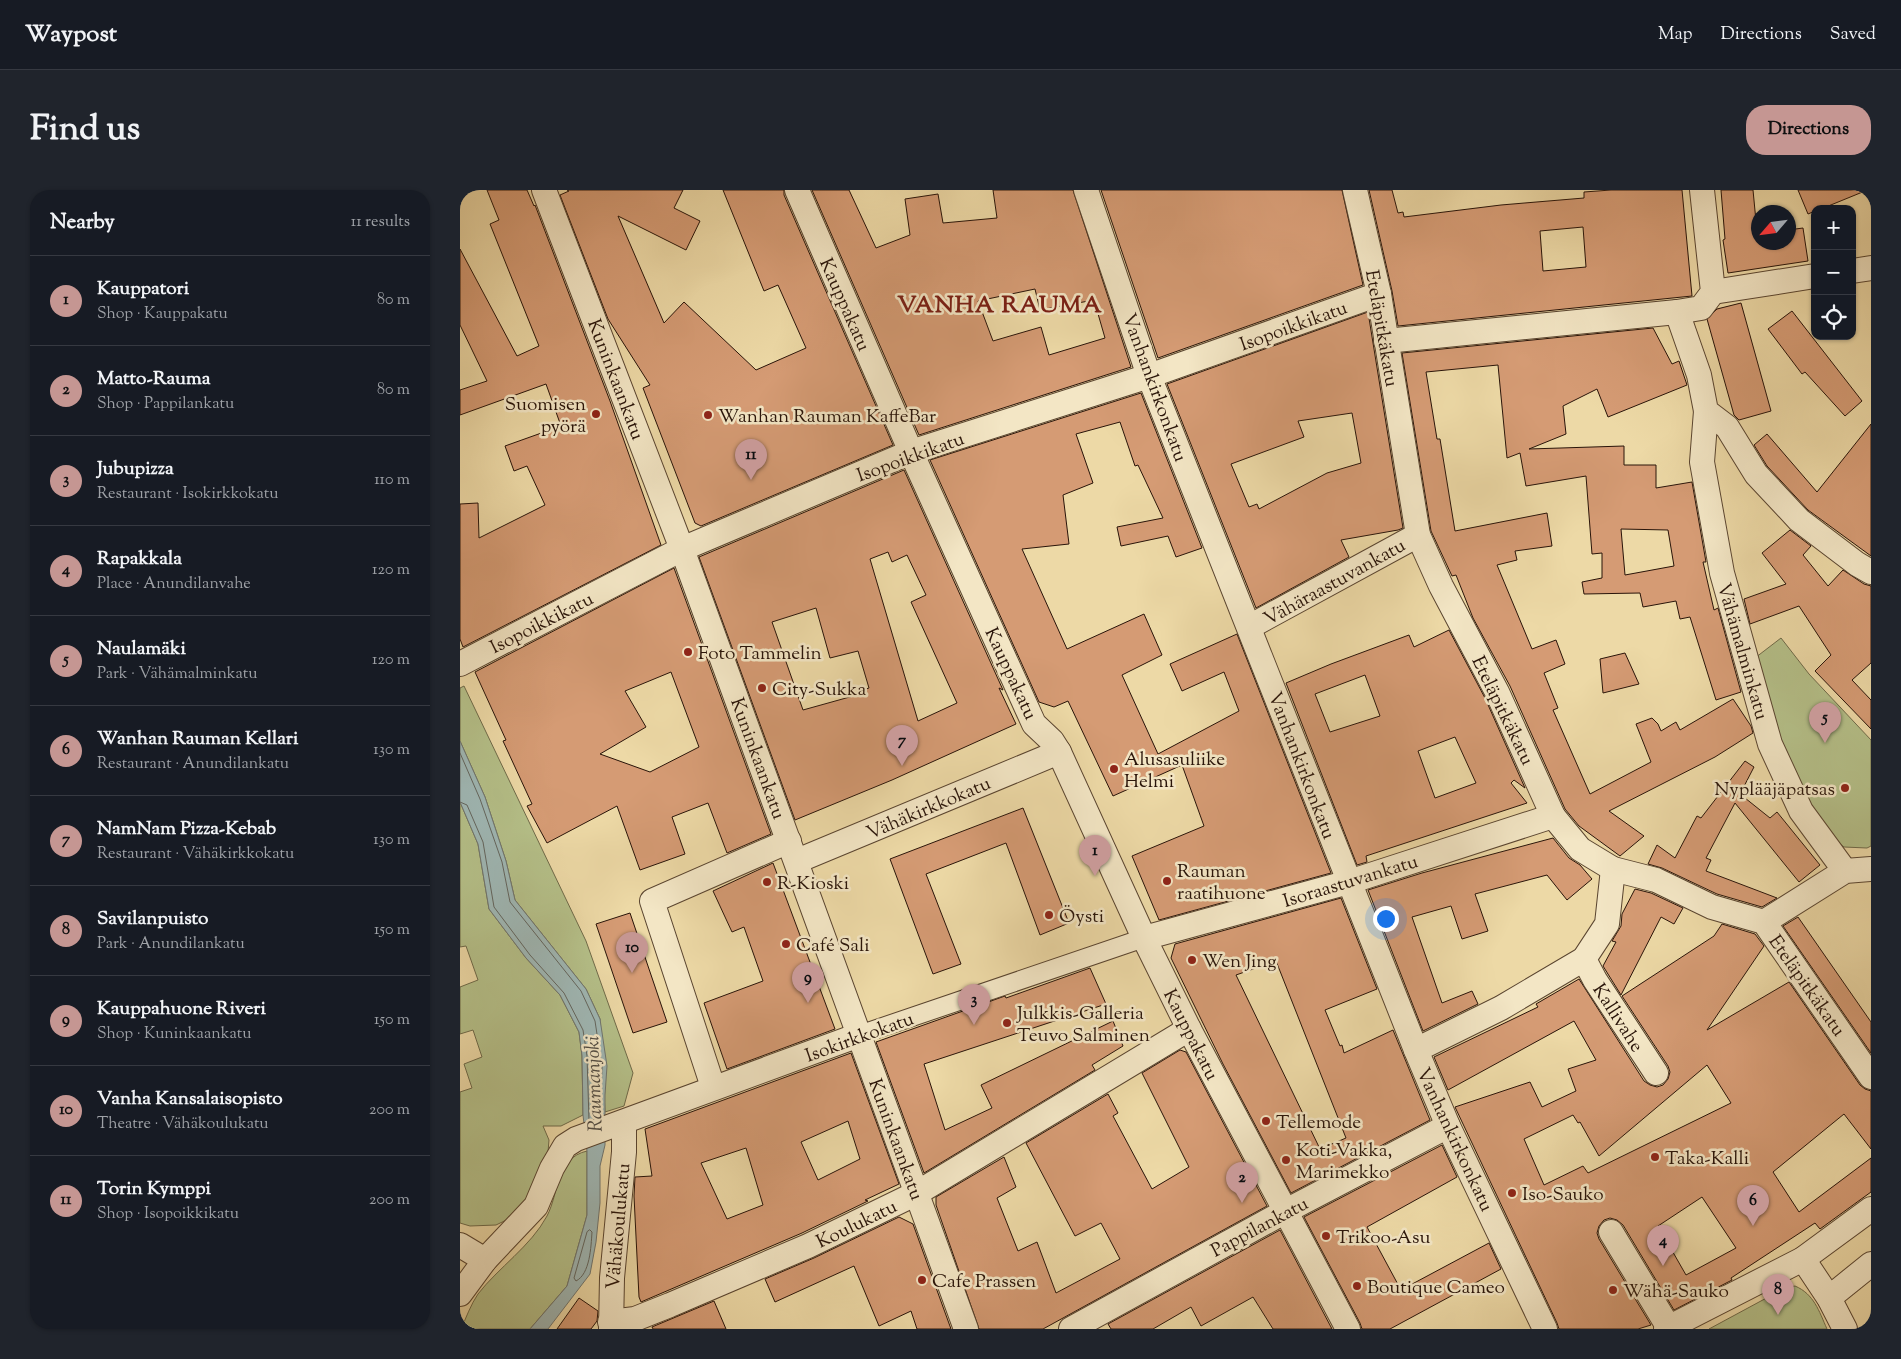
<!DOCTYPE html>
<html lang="en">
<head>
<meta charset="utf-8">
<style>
  :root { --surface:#171b24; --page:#20242c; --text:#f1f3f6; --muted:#9ea1a6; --line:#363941; --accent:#c59692 }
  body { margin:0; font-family:"Sorts Mill Goudy",serif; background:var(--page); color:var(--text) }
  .controls { position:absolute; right:15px; top:15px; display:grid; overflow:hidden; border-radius:10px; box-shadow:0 1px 4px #0004 }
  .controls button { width:45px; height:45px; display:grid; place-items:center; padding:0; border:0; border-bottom:1px solid var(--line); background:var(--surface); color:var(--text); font:25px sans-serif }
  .compass { position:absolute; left:1291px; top:15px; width:45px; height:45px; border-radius:50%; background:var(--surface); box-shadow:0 1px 4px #0004; rotate:242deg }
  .you { position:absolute; left:925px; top:728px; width:18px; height:18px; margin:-12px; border:4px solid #fff; border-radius:50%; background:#1a73e8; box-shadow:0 0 0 8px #1a73e833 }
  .badge { display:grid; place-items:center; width:32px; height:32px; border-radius:50%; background:var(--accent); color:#111; font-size:16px; font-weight:700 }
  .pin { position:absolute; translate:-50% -41px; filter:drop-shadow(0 1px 2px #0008) }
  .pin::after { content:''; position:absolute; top:26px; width:18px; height:15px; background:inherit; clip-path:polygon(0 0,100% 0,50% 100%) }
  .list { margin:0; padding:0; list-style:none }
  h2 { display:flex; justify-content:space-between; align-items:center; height:65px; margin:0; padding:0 20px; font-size:21px }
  h2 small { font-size:16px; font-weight:400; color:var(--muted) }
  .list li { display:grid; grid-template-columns:32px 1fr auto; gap:15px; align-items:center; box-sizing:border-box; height:90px; padding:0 20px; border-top:1px solid var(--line) }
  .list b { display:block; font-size:19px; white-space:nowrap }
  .list p { margin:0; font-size:16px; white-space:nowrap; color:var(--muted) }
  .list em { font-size:16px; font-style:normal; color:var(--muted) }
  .icon { flex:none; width:28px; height:28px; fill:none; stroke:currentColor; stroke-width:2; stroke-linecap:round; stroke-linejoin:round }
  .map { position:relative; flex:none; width:1411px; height:1139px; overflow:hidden; border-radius:20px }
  header { display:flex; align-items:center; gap:30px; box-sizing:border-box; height:70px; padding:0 25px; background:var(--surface); border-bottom:1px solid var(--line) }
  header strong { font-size:24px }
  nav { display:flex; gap:28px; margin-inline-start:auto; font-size:18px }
  .intro { display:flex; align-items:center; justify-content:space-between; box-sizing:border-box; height:120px; padding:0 30px }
  h1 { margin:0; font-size:35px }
  .button { padding:12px 22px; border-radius:20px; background:var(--accent); color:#111; font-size:18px; font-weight:700 }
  main { display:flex; gap:30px; padding:0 30px }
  aside { flex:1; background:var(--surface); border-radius:20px; box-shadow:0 1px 4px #0004 }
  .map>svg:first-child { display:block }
  .green { fill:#b5c089; stroke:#6f6a49 }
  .water { fill:#9fb7b4; stroke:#707670 }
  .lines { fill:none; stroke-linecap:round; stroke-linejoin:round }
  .shore { stroke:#64665e; stroke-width:1 }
  .building { fill:#d59b74; stroke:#291409; fill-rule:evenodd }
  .pedestrian-casing { stroke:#5a4530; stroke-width:20 }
  .minor-casing { stroke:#5a4530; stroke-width:26 }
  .pedestrian { stroke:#f3e6c5; stroke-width:18 }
  .minor { stroke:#f3e6c5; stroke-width:24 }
  .poi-dot { fill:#8f2418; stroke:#f3e6c5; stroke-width:2 }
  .labels { text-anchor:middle; stroke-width:5; stroke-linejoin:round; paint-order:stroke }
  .street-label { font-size:19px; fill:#291409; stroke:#f3e6c5 }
  .poi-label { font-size:19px; fill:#291409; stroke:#f3e6c5; text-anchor:start }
  .water-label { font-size:20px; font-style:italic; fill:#524d45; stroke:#f3e6c5 }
  .district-label { font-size:24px; font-weight:bold; letter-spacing:1px; fill:#7a1f14; stroke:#f3e6c5 }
</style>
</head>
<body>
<header>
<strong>Waypost</strong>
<nav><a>Map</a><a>Directions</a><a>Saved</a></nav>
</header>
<div class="intro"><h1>Find us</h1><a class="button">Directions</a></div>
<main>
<aside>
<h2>Nearby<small>11 results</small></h2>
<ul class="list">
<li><span class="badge">1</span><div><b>Kauppatori</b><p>Shop · Kauppakatu</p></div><em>80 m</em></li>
<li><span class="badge">2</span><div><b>Matto-Rauma</b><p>Shop · Pappilankatu</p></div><em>80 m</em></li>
<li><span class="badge">3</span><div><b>Jubupizza</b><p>Restaurant · Isokirkkokatu</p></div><em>110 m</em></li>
<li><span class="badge">4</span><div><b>Rapakkala</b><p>Place · Anundilanvahe</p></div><em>120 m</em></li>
<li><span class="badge">5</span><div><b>Naulamäki</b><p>Park · Vähämalminkatu</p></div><em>120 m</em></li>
<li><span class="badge">6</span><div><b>Wanhan Rauman Kellari</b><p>Restaurant · Anundilankatu</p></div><em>130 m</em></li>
<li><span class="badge">7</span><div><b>NamNam Pizza-Kebab</b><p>Restaurant · Vähäkirkkokatu</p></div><em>130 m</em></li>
<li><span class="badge">8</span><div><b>Savilanpuisto</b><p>Park · Anundilankatu</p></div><em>150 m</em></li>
<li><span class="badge">9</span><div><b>Kauppahuone Riveri</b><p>Shop · Kuninkaankatu</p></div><em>150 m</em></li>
<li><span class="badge">10</span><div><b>Vanha Kansalaisopisto</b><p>Theatre · Vähäkoulukatu</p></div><em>200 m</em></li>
<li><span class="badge">11</span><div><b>Torin Kymppi</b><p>Shop · Isopoikkikatu</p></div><em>200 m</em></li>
</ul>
</aside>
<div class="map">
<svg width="1411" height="1139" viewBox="0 0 1411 1139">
  <rect width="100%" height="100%" fill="#edd9a6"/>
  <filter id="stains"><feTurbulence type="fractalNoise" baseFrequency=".004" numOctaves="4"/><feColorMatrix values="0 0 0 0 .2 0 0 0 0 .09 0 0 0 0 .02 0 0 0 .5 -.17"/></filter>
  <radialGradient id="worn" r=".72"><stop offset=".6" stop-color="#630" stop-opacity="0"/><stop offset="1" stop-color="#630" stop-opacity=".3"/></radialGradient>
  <g class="green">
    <path d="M1321 448 1349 484 1411 550V656L1407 658 1384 657 1362 639 1337 605 1291 471Z"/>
    <path d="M4 496 126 751 173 883 164 916 145 922 140 829 126 799 55 710 46 671 25 607 0 551V498Z"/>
    <path d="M0 612 18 654 29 719 66 768 100 805 119 842 122 866 123 925 101 936H83L89 950 88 962 80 988 61 1023 36 1035 10 1036 0 1033V902L12 898 4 874 22 867 13 840 0 844V797L18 790 6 756 0 757Z"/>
    <path d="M127 961V1025L107 1096 70 1139H1C6 1128 11 1114 18 1104 38 1078 71 1056 87 1026 99 1003 96 968 127 961Z"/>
    <path d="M1335 1096C1354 1104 1359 1121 1367 1139H1249L1325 1098Z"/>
  </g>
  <path class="water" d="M0 551 25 607 46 671 55 710 126 799 140 829 147 876 145 905V955L140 976V1013L136 1052 130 1084 88 1139H70L107 1096 127 1025V961L123 925 122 866 119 842 100 805 66 768 29 719 18 654 0 612Z"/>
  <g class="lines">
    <g class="shore">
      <path d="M0 563 20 609 42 672 50 712 121 801 135 831 142 877 140 926"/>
      <path d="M0 612 7 615 23 652 34 717 70 765 104 803 123 840 127 866 129 930"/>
      <path d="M130 1040 132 1042C131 1057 130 1084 116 1091L114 1088 127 1042Z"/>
    </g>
  </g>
  <g class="building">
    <path d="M27 0H67L74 16 75 15 150 211 201 355 3 457 0 449V314L18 313 19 348 85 315 67 276 54 281 45 256 101 236 86 194 0 225V200L27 191 0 135V59L57 166 79 156 30 34 39 30Z"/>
    <path d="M107 0H223L214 18 240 31 226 60 158 26 204 133 224 112 296 180 346 158 318 95 304 101 263 0H324V5L433 255 241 336 235 333 183 198 190 195 148 129 100 5 109 1Z"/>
    <path d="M352 0H389L416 58 450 45 445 9 478 4 483 33 537 28 533 0H613L671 177 459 245ZM575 99 580 120 634 110 645 148 589 165 581 137 533 151 518 111Z"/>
    <path d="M641 0H882L903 95 698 168Z"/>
    <path d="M909 0H932L938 23 943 22 944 27 1041 15 1124 8V2L1151 0H1222L1232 106 938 136 932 101ZM1123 37 1126 77 1083 81 1080 41Z"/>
    <path d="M1261 0H1293L1298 52H1328V40L1343 38 1348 71 1268 83 1263 50 1265 49Z"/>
    <path d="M1338 0H1405V1L1361 19H1355V21L1348 24Z"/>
    <path d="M1281 113 1311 221 1279 230 1274 225 1247 129 1257 119Z"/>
    <path d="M1332 121 1402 211 1385 226 1345 182 1342 184 1308 139Z"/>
    <path d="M908 122 943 338 938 340 881 350 889 367 796 418 707 194ZM892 223 901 273 867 283 799 319 797 314 789 317 771 274 844 247 838 231Z"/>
    <path d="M1193 138 1212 174 1219 171 1227 195 1148 227 1137 199 1103 216 1106 244 1069 259 1164 256V275H1196V298L1232 292 1246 372H1243L1254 420 1258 418 1281 502 1256 510 1230 427 1220 429 1216 411 1183 417 1180 403 1124 404 1122 392 1142 388V363L1132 364 1126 286 1066 296 1060 263 1047 268 1038 175 966 182 977 249H980L995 341 1087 323 1092 356 1055 361 1057 370 1037 375 1072 459 1096 450 1105 474 1084 483 1098 518 1093 520 1130 604 1191 572 1176 534 1192 528 1198 534 1201 541 1216 532 1220 540 1273 509 1291 536 1293 543 1255 567 1149 621 1184 646 1160 666 1119 636 1105 619 1050 496 1013 428 996 385 992 386 971 341 942 163ZM1161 339 1208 340 1214 376 1165 385Z"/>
    <path d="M681 203 742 358 716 367 708 346 661 356 657 337 703 328 678 275 675 276 660 232 616 244 633 293 603 305 609 354 562 359 607 459 684 424 702 465 662 485 698 564 779 521 764 482 722 501 710 474 777 444 871 683 699 730 672 666 744 636 722 575 653 606 608 511 594 517 579 512 470 270Z"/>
    <path d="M1411 234V366L1348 320 1307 276 1294 255 1307 244 1357 302Z"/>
    <path d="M444 280 543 500 539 498 556 534 432 590 335 630 239 367ZM428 362 432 372 447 365 466 405 451 412 497 513 458 531 410 369ZM356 418 370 468 398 461 409 498 403 500 404 503 343 520 312 432Z"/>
    <path d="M1330 340 1351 356 1343 365 1368 396 1383 380 1404 394 1411 396V473L1392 490 1411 510V539L1355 481 1371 465 1339 416 1290 434 1284 409 1326 394 1302 363Z"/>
    <path d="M214 378 311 644 267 663 248 613 212 627 225 664 180 680 157 616 87 653 67 616 72 614 43 551 46 550 15 482ZM211 482 239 557 190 582 140 564 186 537 165 501Z"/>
    <path d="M989 440 1025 508 1065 598 1054 590 1051 593 1067 613 906 666 907 672 897 675 826 493 871 474 949 445 954 457ZM905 485 920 526 870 542 855 504ZM995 547 1016 593 975 608 958 561Z"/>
    <path d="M1165 463 1179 494 1143 503 1140 469Z"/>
    <path d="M1285 571 1294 577 1280 604 1310 628 1317 622 1360 675 1339 692 1275 613 1246 668 1251 670 1246 681 1317 708 1302 717 1257 704 1202 678 1188 674 1197 655 1215 668 1237 626 1241 628Z"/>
    <path d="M563 618 609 733 580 745 546 653 466 684 501 774 473 784 430 669Z"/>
    <path d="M1093 648 1109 668 1120 675 1132 689 1107 710 1087 685 1015 704 1028 741 1002 749 991 716 952 727 982 813 1012 801 1018 814 963 841 908 700 962 683Z"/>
    <path d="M313 673 375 839 267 879 244 813 303 791 284 737 272 742 253 701Z"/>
    <path d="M1175 699 1191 703 1223 718 1214 734 1201 727 1161 805 1143 776 1156 752 1152 751 1161 736 1162 724Z"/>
    <path d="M881 708 917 799 865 820 880 856 882 855 884 863 933 840 970 930 831 1003 763 874 711 768 715 754ZM816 771 886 948 860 959 776 785Z"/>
    <path d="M170 723 207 832 173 843 136 734Z"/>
    <path d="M1338 727 1411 832V863L1323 736Z"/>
    <path d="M1262 734 1295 744 1304 756 1247 840 1329 792 1400 895 1405 899 1411 901V959L1384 924 1313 982 1339 1022 1411 968V1002L1360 1039 1355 1033 1271 1088 1272 1090 1214 1120 1163 1035 1157 1030 1150 1028 1144 1030 1139 1036 1137 1043 1139 1049 1191 1135 1178 1139H1099L1097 1133 995 917 1070 892 1082 917 1116 901 1108 879 1136 870 1114 831 988 900 974 867 1078 817 1076 814 1119 789 1184 891 1190 895 1197 897 1203 895 1208 889 1210 882 1208 876 1162 806 1254 746ZM1247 875 1271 913 1128 983 1123 976 1084 995 1064 949 1113 925 1118 933 1120 932 1139 966ZM1242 1007 1276 1058 1226 1085 1198 1036Z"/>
    <path d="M630 778 646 814 464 874 485 940 532 918 521 895 653 831 663 856 632 875 635 880 464 983 416 852 545 806 546 808Z"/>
    <path d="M720 860 726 862 807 1016 583 1139H519L476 1015V1007L544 967 556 997 537 1008 558 1061 577 1052 596 1103 660 1069 641 1033 615 1046 566 953 648 904 658 923 653 926 692 999 729 977 682 883Z"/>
    <path d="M391 863 439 994 405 1010 408 1011 342 1043 181 1112 179 1107 174 1006 175 987 192 986 185 939ZM388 931 400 969 358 990 341 952ZM286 958 303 1015 267 1029 241 973Z"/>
    <path d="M982 955 997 987 907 1037 941 1100 1029 1053 1041 1079 930 1139H902L900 1133 844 1027Z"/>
    <path d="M439 1027 453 1034 491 1139H457L451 1121 419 1136 394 1076 315 1112 305 1089 354 1068Z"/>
    <path d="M820 1040 872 1139H813L793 1107 741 1136 731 1117 693 1139H651L648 1134Z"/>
    <path d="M119 1108 138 1121 137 1131 131 1139H97Z"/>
    <path d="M254 1111 266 1139H193L192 1137Z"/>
  </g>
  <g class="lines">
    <defs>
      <path id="pedestrian" d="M399 845 684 748"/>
      <g id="minor">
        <path d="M84 0 222 359 506 1139"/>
        <path d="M337 0 451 262 574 534 592 551 599 562 684 748 729 839 888 1139"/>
        <path d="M626 0 689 186 956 860 988 936 1085 1139"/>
        <path d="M895 0 919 104 958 345 981 396 1037 502 1093 626 1120 659 1153 679 1196 690 1252 717 1304 732 1411 887"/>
        <path d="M1392 81 1411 78"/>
        <path d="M1253 102 1355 86"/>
        <path d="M1217 122 1239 185 1246 221 1267 237 1296 284 1339 330 1397 374 1411 382"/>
        <path d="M926 151 1217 122 1241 118 1253 102 1242 0"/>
        <path d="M1246 221 1242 272 1262 383 1310 554 1341 621 1385 681"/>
        <path d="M789 437 958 345"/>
        <path d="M0 474 222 359 451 262 689 186 919 104"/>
        <path d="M337 671 599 562"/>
        <path d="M1304 732 1385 681 1411 679"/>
        <path d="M684 748 889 692 1093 626"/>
        <path d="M1124 769 1135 790 1196 883"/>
        <path d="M956 860 1041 818 1124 769 1147 734 1153 679"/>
        <path d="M253 897 192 711 329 651"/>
        <path d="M1151 1042 1209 1138"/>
        <path d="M0 1055 25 1070"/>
        <path d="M1343 1069 1369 1108 1385 1139"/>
        <path d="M0 1104 25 1070 76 1016 92 978 105 956 116 949 399 845"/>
        <path d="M1369 1108 1411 1074"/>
        <path d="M150 1132 175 1129 210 1115 348 1056 457 1003 729 839"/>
        <path d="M151 1139 152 1088 164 962V932"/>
        <path d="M611 1139 824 1022 988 936"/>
        <path d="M1206 1139 1343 1069 1411 1019"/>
      </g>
    </defs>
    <use href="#pedestrian" class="pedestrian-casing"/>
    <use href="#minor" class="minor-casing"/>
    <use href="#pedestrian" class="pedestrian"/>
    <use href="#minor" class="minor"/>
  </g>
  <g class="poi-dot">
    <circle cx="136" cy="224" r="5"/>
    <circle cx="248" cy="225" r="5"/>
    <circle cx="228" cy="462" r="5"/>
    <circle cx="302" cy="498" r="5"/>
    <circle cx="654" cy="579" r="5"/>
    <circle cx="1385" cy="598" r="5"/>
    <circle cx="707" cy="691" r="5"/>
    <circle cx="307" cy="692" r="5"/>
    <circle cx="589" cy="725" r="5"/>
    <circle cx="326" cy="754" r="5"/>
    <circle cx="732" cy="770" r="5"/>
    <circle cx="547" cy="833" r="5"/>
    <circle cx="806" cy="931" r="5"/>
    <circle cx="1195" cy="967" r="5"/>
    <circle cx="826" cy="970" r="5"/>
    <circle cx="1052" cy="1003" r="5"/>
    <circle cx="866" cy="1046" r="5"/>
    <circle cx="462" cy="1090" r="5"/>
    <circle cx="897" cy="1096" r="5"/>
    <circle cx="1153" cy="1100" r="5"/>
  </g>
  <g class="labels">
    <g class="street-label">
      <text transform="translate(386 114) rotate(66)" y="7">Kauppakatu</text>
      <text transform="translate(833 135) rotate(-20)" y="7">Isopoikkikatu</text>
      <text transform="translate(923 138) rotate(80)" y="7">Eteläpitkäkatu</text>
      <text transform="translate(157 189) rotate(69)" y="7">Kuninkaankatu</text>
      <text transform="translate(696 197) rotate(70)" y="7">Vanhankirkonkatu</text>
      <text transform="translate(450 266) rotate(-20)" y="7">Isopoikkikatu</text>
      <text transform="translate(874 391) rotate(-29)" y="7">Vähäraastuvankatu</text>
      <text transform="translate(81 432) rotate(-27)" y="7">Isopoikkikatu</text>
      <text transform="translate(1284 461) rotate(74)" y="7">Vähämalminkatu</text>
      <text transform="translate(552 483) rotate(65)" y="7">Kauppakatu</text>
      <text transform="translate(1044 520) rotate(64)" y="7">Eteläpitkäkatu</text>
      <text transform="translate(299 568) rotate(70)" y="7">Kuninkaankatu</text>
      <text transform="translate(843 575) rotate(69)" y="7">Vanhankirkonkatu</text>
      <text transform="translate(468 617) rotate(-23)" y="7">Vähäkirkkokatu</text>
      <text transform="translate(890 690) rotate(-17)" y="7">Isoraastuvankatu</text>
      <text transform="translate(1348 795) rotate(55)" y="7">Eteläpitkäkatu</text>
      <text transform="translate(1159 827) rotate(57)" y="7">Kallivahe</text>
      <text transform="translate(732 844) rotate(63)" y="7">Kauppakatu</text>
      <text transform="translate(399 846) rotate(-20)" y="7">Isokirkkokatu</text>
      <text transform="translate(437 949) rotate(70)" y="7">Kuninkaankatu</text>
      <text transform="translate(996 949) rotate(65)" y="7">Vanhankirkonkatu</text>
      <text transform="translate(396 1033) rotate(-26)" y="7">Koulukatu</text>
      <text transform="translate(157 1036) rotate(-85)" y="7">Vähäkoulukatu</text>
      <text transform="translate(799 1036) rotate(-28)" y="7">Pappilankatu</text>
    </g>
    <g class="poi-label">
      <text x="126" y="220" text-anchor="end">Suomisen<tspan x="126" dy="22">pyörä</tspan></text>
      <text x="258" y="232">Wanhan Rauman KaffeBar</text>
      <text x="238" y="469">Foto Tammelin</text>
      <text x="312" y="505">City-Sukka</text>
      <text x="664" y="575">Alusasuliike<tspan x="664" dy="22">Helmi</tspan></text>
      <text x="1375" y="605" text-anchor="end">Nyplääjäpatsas</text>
      <text x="717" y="687">Rauman<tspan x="717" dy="22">raatihuone</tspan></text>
      <text x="317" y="699">R-Kioski</text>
      <text x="599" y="732">Öysti</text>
      <text x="336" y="761">Café Sali</text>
      <text x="742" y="777">Wen Jing</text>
      <text x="557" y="829">Julkkis-Galleria<tspan x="557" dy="22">Teuvo Salminen</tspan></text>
      <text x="816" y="938">Tellemode</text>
      <text x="836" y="966">Koti-Vakka,<tspan x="836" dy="22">Marimekko</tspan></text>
      <text x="1205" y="974">Taka-Kalli</text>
      <text x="1062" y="1010">Iso-Sauko</text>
      <text x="876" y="1053">Trikoo-Asu</text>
      <text x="472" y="1097">Cafe Prassen</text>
      <text x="907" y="1103">Boutique Cameo</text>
      <text x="1163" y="1107">Wähä-Sauko</text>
    </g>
    <g class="water-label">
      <text transform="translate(133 894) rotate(-92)" y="7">Raumanjoki</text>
    </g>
    <g class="district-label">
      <text x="540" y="122">VANHA RAUMA</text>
    </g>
  </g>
  <rect width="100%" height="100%" filter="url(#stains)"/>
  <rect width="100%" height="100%" fill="url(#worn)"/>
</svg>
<div class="controls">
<button>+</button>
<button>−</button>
<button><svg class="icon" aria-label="locate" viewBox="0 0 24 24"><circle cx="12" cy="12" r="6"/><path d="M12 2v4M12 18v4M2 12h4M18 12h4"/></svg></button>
</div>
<svg class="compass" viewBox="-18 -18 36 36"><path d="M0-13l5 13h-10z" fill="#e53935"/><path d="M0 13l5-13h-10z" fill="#9ea1a6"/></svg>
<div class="you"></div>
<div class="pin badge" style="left:635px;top:686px">1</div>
<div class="pin badge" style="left:782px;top:1013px">2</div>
<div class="pin badge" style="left:514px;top:835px">3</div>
<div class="pin badge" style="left:1203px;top:1076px">4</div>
<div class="pin badge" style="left:1365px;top:553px">5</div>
<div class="pin badge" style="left:1293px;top:1036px">6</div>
<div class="pin badge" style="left:442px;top:576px">7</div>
<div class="pin badge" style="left:1318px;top:1125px">8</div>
<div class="pin badge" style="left:348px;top:813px">9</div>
<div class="pin badge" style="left:172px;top:783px">10</div>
<div class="pin badge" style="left:291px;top:290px">11</div>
</div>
</main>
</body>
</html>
